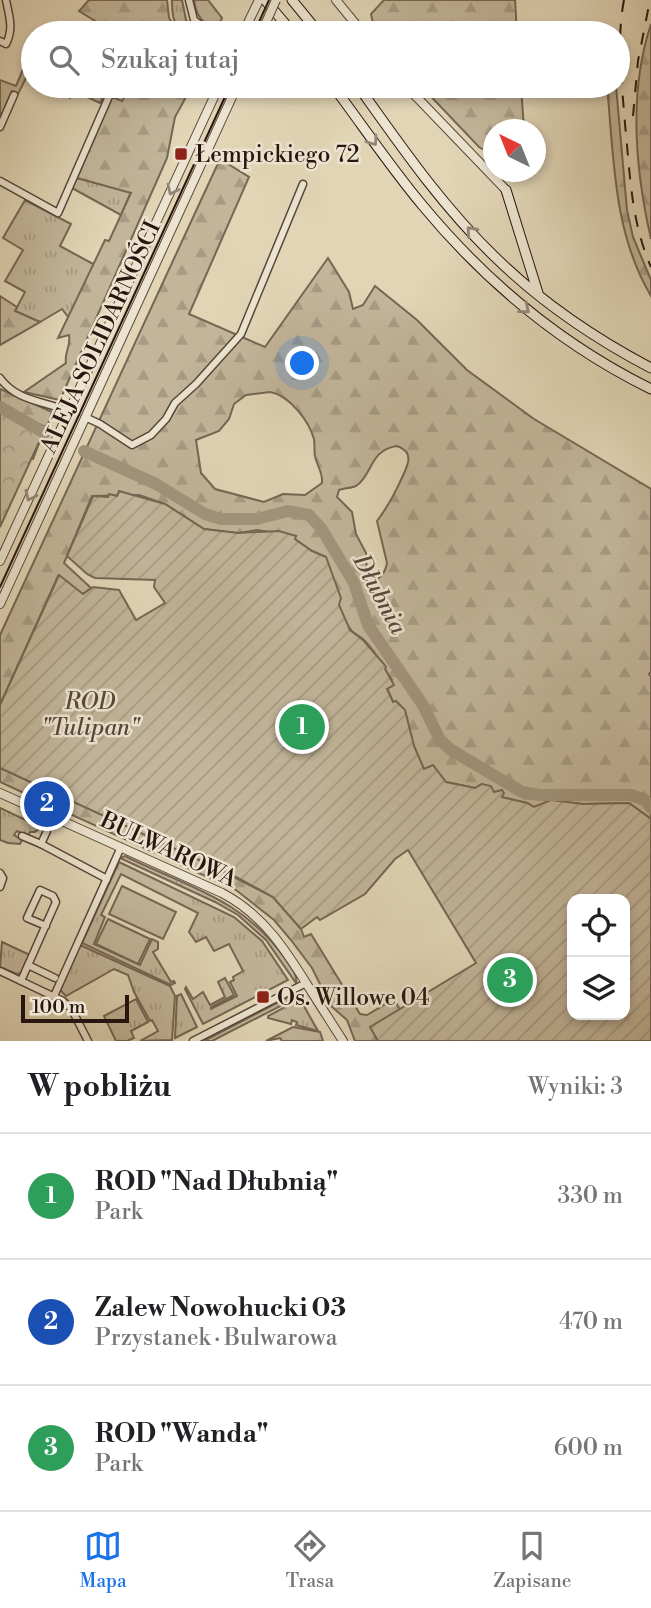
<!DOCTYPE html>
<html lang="pl">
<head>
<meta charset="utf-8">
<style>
  :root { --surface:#fff; --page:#f6f6f6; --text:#202124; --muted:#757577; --line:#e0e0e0; --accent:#1a73e8 }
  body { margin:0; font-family:"Libre Bodoni",serif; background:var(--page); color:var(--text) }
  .controls { position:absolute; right:21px; bottom:21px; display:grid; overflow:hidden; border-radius:14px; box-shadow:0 4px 10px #0003 }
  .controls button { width:63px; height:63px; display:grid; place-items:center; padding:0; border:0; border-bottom:2px solid var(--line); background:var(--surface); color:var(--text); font:35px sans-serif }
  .compass { position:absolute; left:483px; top:119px; width:63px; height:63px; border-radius:50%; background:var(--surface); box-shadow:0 4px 10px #0003; rotate:317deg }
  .scale { position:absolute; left:21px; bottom:18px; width:108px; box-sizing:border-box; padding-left:7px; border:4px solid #29160f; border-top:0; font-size:19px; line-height:24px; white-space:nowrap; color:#29160f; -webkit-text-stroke:5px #ece4d0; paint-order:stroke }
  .you { position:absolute; left:303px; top:364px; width:24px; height:24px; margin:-18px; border:5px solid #fff; border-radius:50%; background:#1a73e8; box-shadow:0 0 0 10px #1a73e833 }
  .badge { display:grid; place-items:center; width:46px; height:46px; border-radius:50%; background:var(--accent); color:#fff; font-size:23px; font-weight:700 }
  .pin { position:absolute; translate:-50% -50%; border:4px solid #fff; box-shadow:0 2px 7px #0006 }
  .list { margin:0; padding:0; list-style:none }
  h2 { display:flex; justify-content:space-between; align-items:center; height:91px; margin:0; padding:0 28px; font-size:30px }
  h2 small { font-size:23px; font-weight:400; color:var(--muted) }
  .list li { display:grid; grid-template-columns:46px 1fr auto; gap:21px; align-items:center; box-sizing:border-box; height:126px; padding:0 28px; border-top:2px solid var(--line) }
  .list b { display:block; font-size:26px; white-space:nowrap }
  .list p { margin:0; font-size:23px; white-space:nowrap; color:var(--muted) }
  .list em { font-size:23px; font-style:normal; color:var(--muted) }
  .icon { flex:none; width:38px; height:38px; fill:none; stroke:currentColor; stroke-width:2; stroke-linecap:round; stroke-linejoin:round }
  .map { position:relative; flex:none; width:651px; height:1041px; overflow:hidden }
  .search { position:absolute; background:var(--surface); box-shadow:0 4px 10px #0003; left:21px; right:21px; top:21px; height:77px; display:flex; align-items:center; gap:18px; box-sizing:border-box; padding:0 24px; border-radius:38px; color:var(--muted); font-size:26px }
  .sheet { height:469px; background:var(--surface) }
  nav { display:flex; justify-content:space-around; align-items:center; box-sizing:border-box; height:98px; border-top:2px solid var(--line); background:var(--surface); font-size:19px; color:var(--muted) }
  nav a { display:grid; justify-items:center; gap:4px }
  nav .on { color:var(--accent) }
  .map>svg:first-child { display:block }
  .grass { fill:url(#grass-tufts); stroke:#766654; stroke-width:2 }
  .forest { fill:url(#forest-firs); stroke:#766654; stroke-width:2; fill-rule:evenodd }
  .park { fill:url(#park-crowns); stroke:#766654; stroke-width:2 }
  .garden { fill:url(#garden-furrows); stroke:#766654; stroke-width:2; fill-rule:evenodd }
  .pitch { fill:#c2b59a; stroke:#766654; stroke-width:2 }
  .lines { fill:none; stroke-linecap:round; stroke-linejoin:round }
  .river { stroke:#a2947d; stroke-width:12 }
  .minor-casing { stroke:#574639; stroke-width:9 }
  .tertiary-casing { stroke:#574639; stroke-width:10 }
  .secondary-casing { stroke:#29160f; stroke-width:11 }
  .minor { stroke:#ece4d0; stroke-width:6 }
  .tertiary { stroke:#ece4d0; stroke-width:8 }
  .secondary { stroke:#ece4d0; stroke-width:9 }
  .tram { stroke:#29160f; stroke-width:2 }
  .rail { stroke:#29160f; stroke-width:2; stroke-dasharray:12 12; stroke-linecap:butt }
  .tertiary-bridge-casing { stroke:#574639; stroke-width:10; stroke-linecap:butt }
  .tertiary-bridge { stroke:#ece4d0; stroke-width:8 }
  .oneway { stroke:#948779 }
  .poi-dot { fill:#8f2418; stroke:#ece4d0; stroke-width:2.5 }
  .labels { text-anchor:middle; stroke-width:5; stroke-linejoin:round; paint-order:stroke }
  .poi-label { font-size:23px; fill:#29160f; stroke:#ece4d0; text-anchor:start }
  .street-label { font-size:23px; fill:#29160f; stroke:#ece4d0 }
  .park-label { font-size:23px; font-style:italic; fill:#574639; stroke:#ece4d0 }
  .water-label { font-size:24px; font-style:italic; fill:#59483b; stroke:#ece4d0 }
</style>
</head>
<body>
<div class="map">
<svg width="651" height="1041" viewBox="0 0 651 1041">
  <defs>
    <pattern id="grass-tufts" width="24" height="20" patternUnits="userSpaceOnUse" patternTransform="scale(1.75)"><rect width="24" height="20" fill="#c2b59a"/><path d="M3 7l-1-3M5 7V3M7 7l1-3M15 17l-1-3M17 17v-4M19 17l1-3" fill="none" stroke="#a79b84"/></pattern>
    <pattern id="forest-firs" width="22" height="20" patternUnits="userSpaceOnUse" patternTransform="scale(1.75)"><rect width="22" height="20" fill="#c2b59a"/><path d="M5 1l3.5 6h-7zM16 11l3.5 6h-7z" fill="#a79b84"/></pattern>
    <pattern id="park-crowns" width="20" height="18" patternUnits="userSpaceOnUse" patternTransform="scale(1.75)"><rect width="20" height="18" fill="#c2b59a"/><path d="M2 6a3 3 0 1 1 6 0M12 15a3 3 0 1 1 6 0" fill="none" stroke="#a79b84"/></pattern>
    <pattern id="garden-furrows" width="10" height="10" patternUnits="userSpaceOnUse" patternTransform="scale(1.75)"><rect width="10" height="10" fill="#c2b59a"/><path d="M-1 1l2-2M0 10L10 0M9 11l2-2" fill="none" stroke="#a79b84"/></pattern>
  </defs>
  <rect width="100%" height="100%" fill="#e1d5b6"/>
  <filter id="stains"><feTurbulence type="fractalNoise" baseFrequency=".00286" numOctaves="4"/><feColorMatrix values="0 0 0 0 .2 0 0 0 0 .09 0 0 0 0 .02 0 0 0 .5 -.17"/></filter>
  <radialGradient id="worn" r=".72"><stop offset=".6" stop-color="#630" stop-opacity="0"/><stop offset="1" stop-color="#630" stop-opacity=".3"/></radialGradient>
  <g class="grass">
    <path d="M172 0H182L186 20 196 33H181C173 24 172 12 172 0Z"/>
    <path d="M194 0H208L222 18 217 30C202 23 196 16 194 0Z"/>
    <path d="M29 55 33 57V71L30 70 18 94 12 91 0 119V80L16 86Z"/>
    <path d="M63 86H92L96 88 102 99 100 103 74 91 70 98 62 94 66 87Z"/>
    <path d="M77 178 131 192 121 215 72 188Z"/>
    <path d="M25 200 71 224 60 246 95 265 69 318 62 309 40 322 15 311 25 292 5 281 23 250 3 238Z"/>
    <path d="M0 808 45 829 44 830 40 828 35 832H30L28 836 17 831 14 835 22 840 20 844 8 843 0 840Z"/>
    <path d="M125 856C187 887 243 898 286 960 290 967 298 974 296 983L266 940 238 915 215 902 120 858Z"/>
    <path d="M119 862 234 917 262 941 288 980 203 1024 185 989 186 987 193 999 203 992 210 1005 225 997 218 982 225 978 234 995 211 1007V1009L237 996 230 982 234 980 233 977 243 971 229 944 214 951 206 937 196 942 189 932 198 913 121 874 101 915 105 917 94 944 140 965 152 939 158 942V949L153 952 171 982 174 981 175 983 171 985 82 943Z"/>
    <path d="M2 942 30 955 21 973 17 974 0 967Z"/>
    <path d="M80 945 170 986 175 996 172 1040 140 1041 158 1031 152 1020 150 1021 134 992 128 975 114 969 66 996 60 990Z"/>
    <path d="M296 993 298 997 212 1041H204Z"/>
    <path d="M181 994 197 1027 175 1038 177 996Z"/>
    <path d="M136 999 148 1022 131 1031 134 1038 127 1041H116L104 1016Z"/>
    <path d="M300 999 318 1031 296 1025 297 1022 292 1020 291 1024 268 1018V1016Z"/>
    <path d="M293 1027 320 1032 323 1041H282L280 1038 266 1041Z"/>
  </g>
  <g class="forest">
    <path d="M89 0H167L169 18 179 33H115L79 11Z"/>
    <path d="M384 0H515L517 33H375L371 14Z"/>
    <path d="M651 24V239C635 169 628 93 651 24Z"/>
    <path d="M130 86H192L175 117 167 158 60 400 24 392 66 363C64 352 71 348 69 335L58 338 105 240 109 241 131 193 77 178 112 97 122 101Z"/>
    <path d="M421 86H521L524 129 494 130 493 155 479 147Z"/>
    <path d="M607 86H616L627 210 633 237 651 280V296C613 232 614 158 607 86Z"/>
    <path d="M220 159 249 177 189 314 265 347 328 258 349 292 353 309 363 305 375 286 417 320 467 370 534 419 651 489V672L649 674 651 677V819L629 803 583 804 552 801 534 807 527 803 501 797 503 793 494 792 482 784 475 788 446 782 440 775 424 769 414 747 405 711 393 702 387 688 392 680C382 666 376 652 364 640 360 636 354 634 351 630 337 613 332 578 326 557L312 551 294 539 296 536 257 530 238 533 204 529 165 504 139 495 92 496 64 563 91 588 83 594 58 576 0 705V635ZM270 392C289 395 309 421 314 439 315 445 314 451 315 456 317 466 323 472 322 483L305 495 283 494 264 502 215 489 201 473 196 440 219 431 229 419 234 404 246 395ZM397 446C417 453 406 468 400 482 393 497 387 508 377 521L387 563C385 574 380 579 370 582L367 575 366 553 356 534 352 512 337 497 339 490C345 488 352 488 356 486 373 475 369 450 397 446Z"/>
    <path d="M0 296 17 307 15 311 40 322 0 345Z"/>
    <path d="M0 389 52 412 48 424 33 436 40 441 33 459 0 435Z"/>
    <path d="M0 768 186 853 273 897 301 929 304 937 311 934 360 1014 367 1015 394 999 400 1010 371 1027 378 1041H355L347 1020 331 1006 312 968 291 940 274 920 236 890 59 809 45 799H37L0 782Z"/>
  </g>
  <path class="park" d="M0 407 46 427 0 527Z"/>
  <path class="garden" d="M119 491 165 504 204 529 238 533 279 531 296 536 295 539 312 551 326 557 341 598 339 605 350 630 363 640 383 663 386 667 385 669 394 685 387 689 393 702 396 701 405 710 414 746 424 769 433 765 446 782 475 788 482 784 491 786 494 792 502 790 504 793 502 797 527 803 534 807 551 800 583 804 629 803 651 819V1041H378L370 1027 476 963 408 850 395 859 365 894 320 920 317 917 301 929 273 897 238 878 0 768V705L59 575 83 594 93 587 119 590 136 620 165 603 154 587 155 580 95 578 87 574 67 556 93 496 108 497 109 494 117 496ZM572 899H625V1015H572Z"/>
  <g class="pitch">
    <path d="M122 886 176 912 163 939 109 914Z"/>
    <path d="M108 919 150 939 138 964 96 944Z"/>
  </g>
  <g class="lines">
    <g class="river">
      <path d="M0 407 45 433"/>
      <path d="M84 451 156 484 205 514 221 519H257L288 511 309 515 321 528 354 583 368 625 423 705 440 740 451 750 522 792 539 795H631L645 800 651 808"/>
    </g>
    <defs>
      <g id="minor">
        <path d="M189 0 194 20 211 33"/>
        <path d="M0 41 6 44C14 28 9 16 6 0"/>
        <path d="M0 127 14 95"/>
        <path d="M0 181 58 213 110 94"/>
        <path d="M0 378C17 402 46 401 70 412"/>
        <path d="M85 417 100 424 132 445 151 435 166 419 175 403 196 384 241 334 303 184"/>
        <path d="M47 831 41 844 107 879"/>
        <path d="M22 836 41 844"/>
        <path d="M0 873 3 878 0 887"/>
        <path d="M28 965 55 978"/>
        <path d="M0 971 63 1001 72 1010 88 1041"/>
        <path d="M21 981 56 902 53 896 40 890 27 918 46 926"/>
        <path d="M54 996 121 847"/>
        <path d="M193 1041 306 983"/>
      </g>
      <g id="tertiary">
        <path d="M336 0 363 33"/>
        <path d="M243 33 259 0"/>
        <path d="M406 86 506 190"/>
        <path d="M0 561 219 86"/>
        <path d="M0 604 237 86"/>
        <path d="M0 793 222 893C266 916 288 954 313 994 323 1010 333 1025 343 1041"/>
      </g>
      <g id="secondary">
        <path d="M265 0 293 33"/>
        <path d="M292 0 319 33"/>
        <path d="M333 86C363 126 391 168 423 206 486 282 562 345 651 389"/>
        <path d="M358 86C400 145 442 206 495 257 541 302 594 338 651 368"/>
        <path d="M506 190 538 293"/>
      </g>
    </defs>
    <use href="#minor" class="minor-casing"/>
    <use href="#tertiary" class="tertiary-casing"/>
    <use href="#secondary" class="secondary-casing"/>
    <use href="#minor" class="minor"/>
    <use href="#tertiary" class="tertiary"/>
    <use href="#secondary" class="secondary"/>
    <g class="tram">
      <path d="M254 33 269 0"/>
      <path d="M0 587 230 86"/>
    </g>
    <g class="rail">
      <path d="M624 0C616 41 622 83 625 124 630 173 631 222 651 267"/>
      <path d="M633 116 638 61 650 0"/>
    </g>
    <defs>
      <path id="tertiary-bridge" d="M264 27 276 0"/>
    </defs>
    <use href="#tertiary-bridge" class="tertiary-bridge-casing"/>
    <use href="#tertiary-bridge" class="tertiary-bridge"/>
  </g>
  <defs><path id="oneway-chevron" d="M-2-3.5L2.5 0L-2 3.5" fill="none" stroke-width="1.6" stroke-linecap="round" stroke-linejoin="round" transform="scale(1.75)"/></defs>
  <g class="oneway">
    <use href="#oneway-chevron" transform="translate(373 141) rotate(54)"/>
    <use href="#oneway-chevron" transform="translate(172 190) rotate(115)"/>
    <use href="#oneway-chevron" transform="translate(471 231) rotate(-132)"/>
    <use href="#oneway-chevron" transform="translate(525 309) rotate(39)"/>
    <use href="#oneway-chevron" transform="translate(30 496) rotate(115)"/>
  </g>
  <g class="poi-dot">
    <rect x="174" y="147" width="14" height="14" rx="3.5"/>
    <rect x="256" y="990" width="14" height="14" rx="3.5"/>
  </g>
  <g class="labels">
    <g class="poi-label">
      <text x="195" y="162">Łempickiego 72</text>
      <text x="277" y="1005">Os. Willowe 04</text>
    </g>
    <g class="street-label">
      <text transform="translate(100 337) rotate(-65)" y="8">ALEJA SOLIDARNOŚCI</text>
      <text transform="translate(169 849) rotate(25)" y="8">BULWAROWA</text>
    </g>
    <g class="park-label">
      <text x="90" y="709">ROD<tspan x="90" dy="26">"Tulipan"</tspan></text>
    </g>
    <g class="water-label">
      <text transform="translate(380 594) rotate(62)" y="8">Dłubnia</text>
    </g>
  </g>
  <rect width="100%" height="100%" filter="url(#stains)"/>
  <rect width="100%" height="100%" fill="url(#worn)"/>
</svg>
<div class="controls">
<button><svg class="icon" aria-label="locate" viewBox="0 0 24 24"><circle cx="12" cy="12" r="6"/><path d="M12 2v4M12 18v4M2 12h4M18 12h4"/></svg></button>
<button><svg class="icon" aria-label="layers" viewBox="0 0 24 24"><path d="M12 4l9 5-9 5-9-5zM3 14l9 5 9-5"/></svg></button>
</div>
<svg class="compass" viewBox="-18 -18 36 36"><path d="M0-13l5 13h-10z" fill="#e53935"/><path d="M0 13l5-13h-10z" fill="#757577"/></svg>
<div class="scale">100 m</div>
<div class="you"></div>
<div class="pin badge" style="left:302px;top:727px;background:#2e9e5b">1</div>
<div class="pin badge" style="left:47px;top:804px;background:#1a4fb4">2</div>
<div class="pin badge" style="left:510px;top:980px;background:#2e9e5b">3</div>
<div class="search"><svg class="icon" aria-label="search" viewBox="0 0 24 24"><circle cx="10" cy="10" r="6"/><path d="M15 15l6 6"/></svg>Szukaj tutaj</div>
</div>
<section class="sheet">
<h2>W pobliżu<small>Wyniki: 3</small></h2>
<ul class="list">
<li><span class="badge" style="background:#2e9e5b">1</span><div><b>ROD &quot;Nad Dłubnią&quot;</b><p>Park</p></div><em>330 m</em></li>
<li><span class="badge" style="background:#1a4fb4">2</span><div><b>Zalew Nowohucki 03</b><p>Przystanek · Bulwarowa</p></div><em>470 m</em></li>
<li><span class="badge" style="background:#2e9e5b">3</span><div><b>ROD &quot;Wanda&quot;</b><p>Park</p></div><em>600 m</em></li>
</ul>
</section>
<nav>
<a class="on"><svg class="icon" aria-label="map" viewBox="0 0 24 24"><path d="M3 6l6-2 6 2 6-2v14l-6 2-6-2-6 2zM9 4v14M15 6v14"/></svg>Mapa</a>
<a><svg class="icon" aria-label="directions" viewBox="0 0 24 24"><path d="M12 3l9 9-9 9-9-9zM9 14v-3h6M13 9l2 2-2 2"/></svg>Trasa</a>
<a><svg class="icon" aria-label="saved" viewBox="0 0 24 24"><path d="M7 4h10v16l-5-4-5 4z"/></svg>Zapisane</a>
</nav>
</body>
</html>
